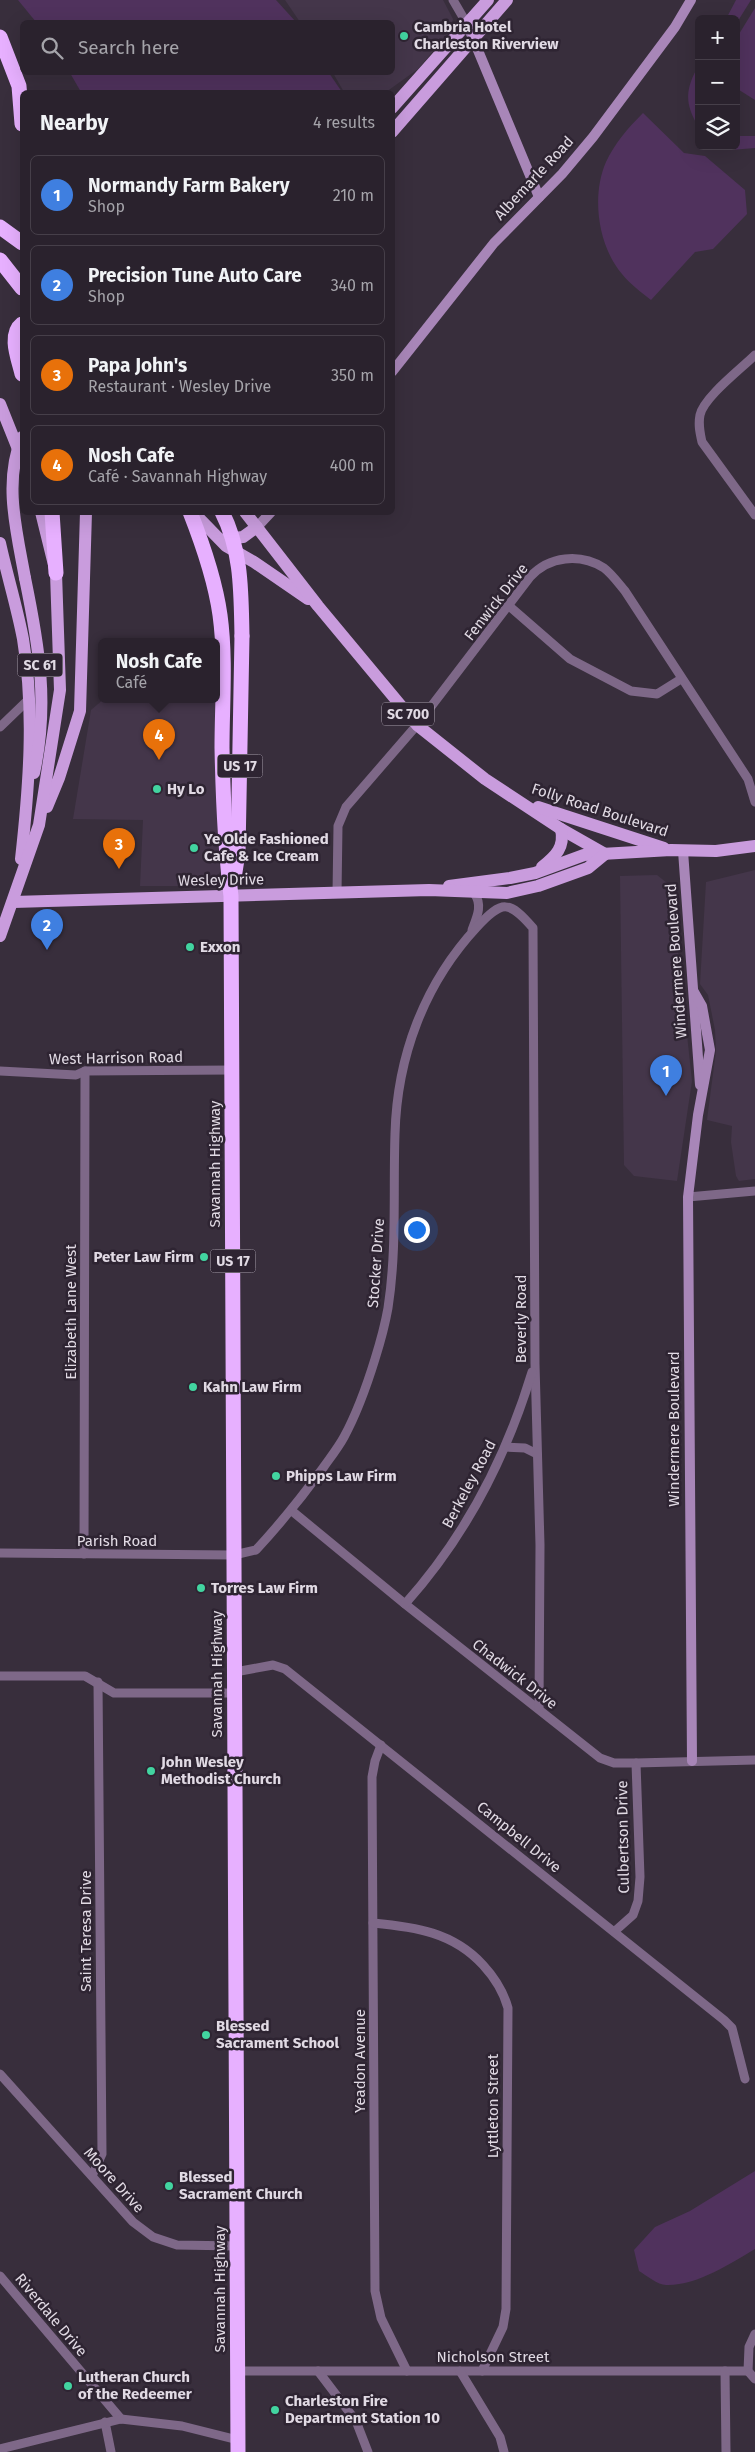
<!DOCTYPE html>
<html lang="en">
<head>
<meta charset="utf-8">
<style>
  :root { --surface:#2a222d; --page:#322a35; --text:#f1f3f6; --muted:#a5a4aa; --line:#463f49; --accent:#1a73e8 }
  body { margin:0; font-family:"Fira Sans",sans-serif; background:var(--page); color:var(--text) }
  .controls { position:absolute; right:15px; top:15px; display:grid; overflow:hidden; border-radius:8px; box-shadow:0 5px 20px #0002 }
  .controls button { width:45px; height:45px; display:grid; place-items:center; padding:0; border:0; border-bottom:1px solid var(--line); background:var(--surface); color:var(--text); font:25px sans-serif }
  .you { position:absolute; left:416px; top:1229px; width:18px; height:18px; margin:-12px; border:4px solid #fff; border-radius:50%; background:#1a73e8; box-shadow:0 0 0 8px #1a73e833 }
  .badge { display:grid; place-items:center; width:32px; height:32px; border-radius:50%; background:var(--accent); color:#fff; font-size:16px; font-weight:700 }
  .pin { position:absolute; translate:-50% -41px; filter:drop-shadow(0 1px 2px #0008) }
  .pin::after { content:''; position:absolute; top:26px; width:18px; height:15px; background:inherit; clip-path:polygon(0 0,100% 0,50% 100%) }
  .popup { position:absolute; left:98px; top:638px; width:122px; height:65px; box-sizing:border-box; display:grid; place-content:center; border-radius:8px; background:var(--surface); filter:drop-shadow(0 1px 4px #0005); font-size:16px; white-space:nowrap; color:var(--muted) }
  .popup b { font-size:19px; color:var(--text) }
  .popup::after { content:''; position:absolute; left:50%; top:100%; margin-left:-10px; border:10px solid transparent; border-top-color:var(--surface) }
  .list { margin:0; padding:0; list-style:none }
  h2 { display:flex; justify-content:space-between; align-items:center; height:65px; margin:0; padding:0 20px; font-size:21px }
  h2 small { font-size:16px; font-weight:400; color:var(--muted) }
  .list li { display:grid; grid-template-columns:32px 1fr auto; gap:15px; align-items:center; box-sizing:border-box; height:80px; margin:0 10px 10px; padding:0 10px; border:1px solid var(--line); border-radius:8px }
  .list b { display:block; font-size:19px; white-space:nowrap }
  .list p { margin:0; font-size:16px; white-space:nowrap; color:var(--muted) }
  .list em { font-size:16px; font-style:normal; color:var(--muted) }
  .icon { flex:none; width:28px; height:28px; fill:none; stroke:currentColor; stroke-width:2; stroke-linecap:round; stroke-linejoin:round }
  .map { position:relative; flex:none; width:755px; height:2452px; overflow:hidden }
  .search { position:absolute; background:var(--surface); box-shadow:0 5px 20px #0002; left:20px; top:20px; width:375px; height:55px; display:flex; align-items:center; gap:12px; box-sizing:border-box; padding:0 18px; border-radius:8px; color:var(--muted); font-size:19px }
  .panel { position:absolute; background:var(--surface); box-shadow:0 5px 20px #0002; left:20px; top:90px; width:375px; height:425px; border-radius:8px }
  .map>svg:first-child { display:block }
  .built { fill:#44364a }
  .green { fill:#50325d }
  .lines { fill:none; stroke-linecap:round; stroke-linejoin:round }
  .street { stroke:#7e6888; stroke-width:9 }
  .secondary { stroke:#a886b8; stroke-width:10 }
  .primary { stroke:#c99cdd; stroke-width:12 }
  .highway { stroke:#e7b0ff; stroke-width:15 }
  .primary-bridge { stroke:#c99cdd; stroke-width:12 }
  .highway-bridge { stroke:#e7b0ff; stroke-width:15 }
  .poi-dot { fill:#42d4a0; stroke:#2e2432; stroke-width:2 }
  .labels { text-anchor:middle; stroke-width:5; stroke-linejoin:round; paint-order:stroke }
  .shield { fill:#2e2432; stroke:#aba3af; stroke-width:1 }
  .shield-label { font-size:14px; font-weight:bold; fill:#e1dae4 }
  .poi-label { font-size:15px; font-weight:bold; fill:#e1dae4; stroke:#2e2432; text-anchor:start }
  .street-label { font-size:15px; fill:#e1dae4; stroke:#2e2432 }
</style>
</head>
<body>
<div class="map">
<svg width="755" height="2452" viewBox="0 0 755 2452">
  <rect width="100%" height="100%" fill="#382e3c"/>
  <g class="built">
    <path d="M285 0H443L453 19 451 30 418 69 386 92H344L333 73 392 72V22H300Z"/>
    <path d="M104 699H212L216 702 220 872 210 886H140L143 820 73 819 91 710Z"/>
    <path d="M755 870V1179L739 1181 736 1176 731 1142 732 1126 707 1120 716 1051 715 1030 708 995 700 984 706 882Z"/>
    <path d="M657 875 667 883 672 896 692 1081 677 1181 634 1176 624 1165 620 876Z"/>
  </g>
  <g class="green">
    <path d="M18 0H276L296 22H36Z"/>
    <path d="M736 0H751L736 24V19H726Z"/>
    <path d="M755 8V100L736 88V39Z"/>
    <path d="M699 65V128C684 103 685 89 699 65Z"/>
    <path d="M70 73H329L342 92H81Z"/>
    <path d="M643 113 684 153 705 156 745 190 747 214 713 249 695 252 651 300C641 292 630 284 622 274 598 246 591 196 606 162 615 143 628 128 643 113Z"/>
    <path d="M736 136H755V148L731 150 720 146H736Z"/>
    <path d="M755 2171V2249C730 2264 696 2286 666 2285 658 2285 646 2275 639 2271L634 2250 655 2227 690 2211Z"/>
  </g>
  <g class="lines">
    <g class="street">
      <path d="M453 0 467 24"/>
      <path d="M755 355C741 369 704 397 700 415 698 425 700 433 702 442L755 515"/>
      <path d="M509 606 570 659 631 691 657 694 681 679"/>
      <path d="M0 727 28 700"/>
      <path d="M337 893 338 826 346 807 417 725 530 577C549 556 580 553 604 568 612 574 619 584 625 591L748 779 755 802"/>
      <path d="M472 930C477 917 483 905 474 893"/>
      <path d="M0 1071 76 1075 85 1071 232 1070"/>
      <path d="M688 1197 755 1191"/>
      <path d="M505 1447 525 1448 537 1454"/>
      <path d="M292 1511 405 1604 600 1758 614 1763H636L755 1760"/>
      <path d="M0 1553 234 1555 256 1550C280 1524 302 1497 323 1468 330 1458 338 1448 344 1437 357 1413 367 1385 375 1359 380 1343 385 1325 388 1308 397 1250 393 1192 395 1134 397 1057 424 984 477 927 502 900 509 900 533 928L535 1364 540 1545 539 1709"/>
      <path d="M84 1554 85 1071"/>
      <path d="M405 1604C465 1537 506 1458 532 1372"/>
      <path d="M235 1672 273 1665 285 1669 724 2020 732 2028 745 2079"/>
      <path d="M0 1676H85L114 1693H235"/>
      <path d="M381 1745 375 1761 372 1777 375 2291 381 2318 407 2371"/>
      <path d="M373 1923C415 1927 453 1932 483 1965 495 1978 503 1990 508 2008L506 2309 503 2327 482 2371"/>
      <path d="M615 1931 633 1915 638 1901 640 1877 636 1763"/>
      <path d="M0 2074 133 2222 153 2237 177 2245 237 2246"/>
      <path d="M92 2176 102 2154 98 1682"/>
      <path d="M0 2276 121 2419"/>
      <path d="M755 2334 749 2347 748 2371 755 2379"/>
      <path d="M238 2371H748"/>
      <path d="M318 2371 356 2421 368 2452"/>
      <path d="M460 2371 500 2437 504 2452"/>
      <path d="M725 2371 726 2452"/>
      <path d="M105 2422 111 2452"/>
      <path d="M0 2449 121 2419 182 2426 238 2440"/>
    </g>
    <g class="secondary">
      <path d="M467 24 539 197"/>
      <path d="M392 372 494 243 562 174 593 137 675 27 691 0"/>
      <path d="M257 527 271 512"/>
      <path d="M683 851 700 1085"/>
      <path d="M692 1761 688 1197 698 1115 710 1050 702 1006 694 992"/>
    </g>
    <g class="primary">
      <path d="M392 108 488 0"/>
      <path d="M392 132 507 0"/>
      <path d="M0 404 22 459"/>
      <path d="M193 512 226 546 254 562 308 599"/>
      <path d="M245 512 318 606 417 725 485 779 561 829 605 854"/>
      <path d="M225 539 243 537 257 527"/>
      <path d="M0 543C7 575 17 607 23 639 35 712 29 787 21 859"/>
      <path d="M25 578C39 646 49 704 34 773"/>
      <path d="M47 807 59 778 80 711 86 512"/>
      <path d="M538 807 664 848"/>
      <path d="M542 867C556 856 565 847 561 829"/>
      <path d="M449 886 510 878 535 873 584 855 671 850 716 851 755 846"/>
      <path d="M13 902 429 890 507 893 538 886 588 868 605 854"/>
      <path d="M0 936 39 825 60 690 56 573 41 512"/>
    </g>
    <g class="highway">
      <path d="M0 37 19 86 22 124"/>
      <path d="M0 227 22 243"/>
      <path d="M0 260 22 288"/>
      <path d="M22 324C8 335 19 360 22 374"/>
      <path d="M52 512 56 573"/>
      <path d="M190 512C203 545 215 579 220 615 226 659 222 704 222 748 223 798 225 847 231 896L238 2452"/>
      <path d="M234 878 238 853 242 636"/>
    </g>
    <path class="primary-bridge" d="M22 437C3 482 17 533 25 578"/>
    <path class="highway-bridge" d="M222 512C242 551 241 593 242 636"/>
  </g>
  <g class="poi-dot">
    <circle cx="404" cy="36" r="5"/>
    <circle cx="157" cy="789" r="5"/>
    <circle cx="194" cy="848" r="5"/>
    <circle cx="190" cy="947" r="5"/>
    <circle cx="204" cy="1257" r="5"/>
    <circle cx="193" cy="1387" r="5"/>
    <circle cx="276" cy="1476" r="5"/>
    <circle cx="201" cy="1588" r="5"/>
    <circle cx="151" cy="1771" r="5"/>
    <circle cx="206" cy="2035" r="5"/>
    <circle cx="169" cy="2186" r="5"/>
    <circle cx="68" cy="2386" r="5"/>
    <circle cx="275" cy="2410" r="5"/>
  </g>
  <g class="labels">
    <g class="shield">
      <rect x="17.5" y="653.5" width="45" height="23" rx="4"/>
      <rect x="382" y="702.5" width="52" height="23" rx="4"/>
      <rect x="217.5" y="754.5" width="45" height="23" rx="4"/>
      <rect x="210.5" y="1249.5" width="45" height="23" rx="4"/>
    </g>
    <g class="shield-label">
      <text x="40" y="670">SC 61</text>
      <text x="408" y="719">SC 700</text>
      <text x="240" y="771">US 17</text>
      <text x="233" y="1266">US 17</text>
    </g>
    <g class="poi-label">
      <text x="414" y="32">Cambria Hotel<tspan x="414" dy="17">Charleston Riverview</tspan></text>
      <text x="167" y="794">Hy Lo</text>
      <text x="204" y="844">Ye Olde Fashioned<tspan x="204" dy="17">Cafe &amp; Ice Cream</tspan></text>
      <text x="200" y="952">Exxon</text>
      <text x="194" y="1262" text-anchor="end">Peter Law Firm</text>
      <text x="203" y="1392">Kahn Law Firm</text>
      <text x="286" y="1481">Phipps Law Firm</text>
      <text x="211" y="1593">Torres Law Firm</text>
      <text x="161" y="1767">John Wesley<tspan x="161" dy="17">Methodist Church</tspan></text>
      <text x="216" y="2031">Blessed<tspan x="216" dy="17">Sacrament School</tspan></text>
      <text x="179" y="2182">Blessed<tspan x="179" dy="17">Sacrament Church</tspan></text>
      <text x="78" y="2382">Lutheran Church<tspan x="78" dy="17">of the Redeemer</tspan></text>
      <text x="285" y="2406">Charleston Fire<tspan x="285" dy="17">Department Station 10</tspan></text>
    </g>
    <g class="street-label">
      <text transform="translate(534 178) rotate(-47)" y="5">Albemarle Road</text>
      <text transform="translate(496 602) rotate(-52)" y="5">Fenwick Drive</text>
      <text transform="translate(600 810) rotate(18)" y="5">Folly Road Boulevard</text>
      <text transform="translate(221 880) rotate(-1)" y="5">Wesley Drive</text>
      <text transform="translate(676 961) rotate(-94)" y="5">Windermere Boulevard</text>
      <text transform="translate(116 1058) rotate(-1)" y="5">West Harrison Road</text>
      <text transform="translate(215 1164) rotate(-90)" y="5">Savannah Highway</text>
      <text transform="translate(376 1263) rotate(-86)" y="5">Stocker Drive</text>
      <text transform="translate(71 1312) rotate(-90)" y="5">Elizabeth Lane West</text>
      <text transform="translate(521 1319) rotate(-90)" y="5">Beverly Road</text>
      <text transform="translate(674 1429) rotate(-90)" y="5">Windermere Boulevard</text>
      <text transform="translate(469 1484) rotate(-62)" y="5">Berkeley Road</text>
      <text x="117" y="1546">Parish Road</text>
      <text transform="translate(217 1674) rotate(-90)" y="5">Savannah Highway</text>
      <text transform="translate(515 1674) rotate(38)" y="5">Chadwick Drive</text>
      <text transform="translate(519 1837) rotate(39)" y="5">Campbell Drive</text>
      <text transform="translate(623 1837) rotate(-91)" y="5">Culbertson Drive</text>
      <text transform="translate(86 1931) rotate(-90)" y="5">Saint Teresa Drive</text>
      <text transform="translate(360 2061) rotate(-90)" y="5">Yeadon Avenue</text>
      <text transform="translate(493 2106) rotate(-90)" y="5">Lyttleton Street</text>
      <text transform="translate(114 2180) rotate(48)" y="5">Moore Drive</text>
      <text transform="translate(220 2289) rotate(-90)" y="5">Savannah Highway</text>
      <text transform="translate(51 2315) rotate(50)" y="5">Riverdale Drive</text>
      <text x="493" y="2362">Nicholson Street</text>
    </g>
  </g>
</svg>
<div class="controls">
<button>+</button>
<button>−</button>
<button><svg class="icon" aria-label="layers" viewBox="0 0 24 24"><path d="M12 4l9 5-9 5-9-5zM3 14l9 5 9-5"/></svg></button>
</div>
<div class="you"></div>
<div class="pin badge" style="left:666px;top:1096px;background:#3f7fe0">1</div>
<div class="pin badge" style="left:47px;top:950px;background:#3f7fe0">2</div>
<div class="pin badge" style="left:119px;top:869px;background:#e8710a">3</div>
<div class="pin badge" style="left:159px;top:760px;background:#e8710a">4</div>
<div class="popup"><b>Nosh Cafe</b>Café</div>
<div class="search"><svg class="icon" aria-label="search" viewBox="0 0 24 24"><circle cx="10" cy="10" r="6"/><path d="M15 15l6 6"/></svg>Search here</div>
<section class="panel">
<h2>Nearby<small>4 results</small></h2>
<ul class="list">
<li><span class="badge" style="background:#3f7fe0">1</span><div><b>Normandy Farm Bakery</b><p>Shop</p></div><em>210 m</em></li>
<li><span class="badge" style="background:#3f7fe0">2</span><div><b>Precision Tune Auto Care</b><p>Shop</p></div><em>340 m</em></li>
<li><span class="badge" style="background:#e8710a">3</span><div><b>Papa John's</b><p>Restaurant · Wesley Drive</p></div><em>350 m</em></li>
<li><span class="badge" style="background:#e8710a">4</span><div><b>Nosh Cafe</b><p>Café · Savannah Highway</p></div><em>400 m</em></li>
</ul>
</section>
</div>
</body>
</html>
